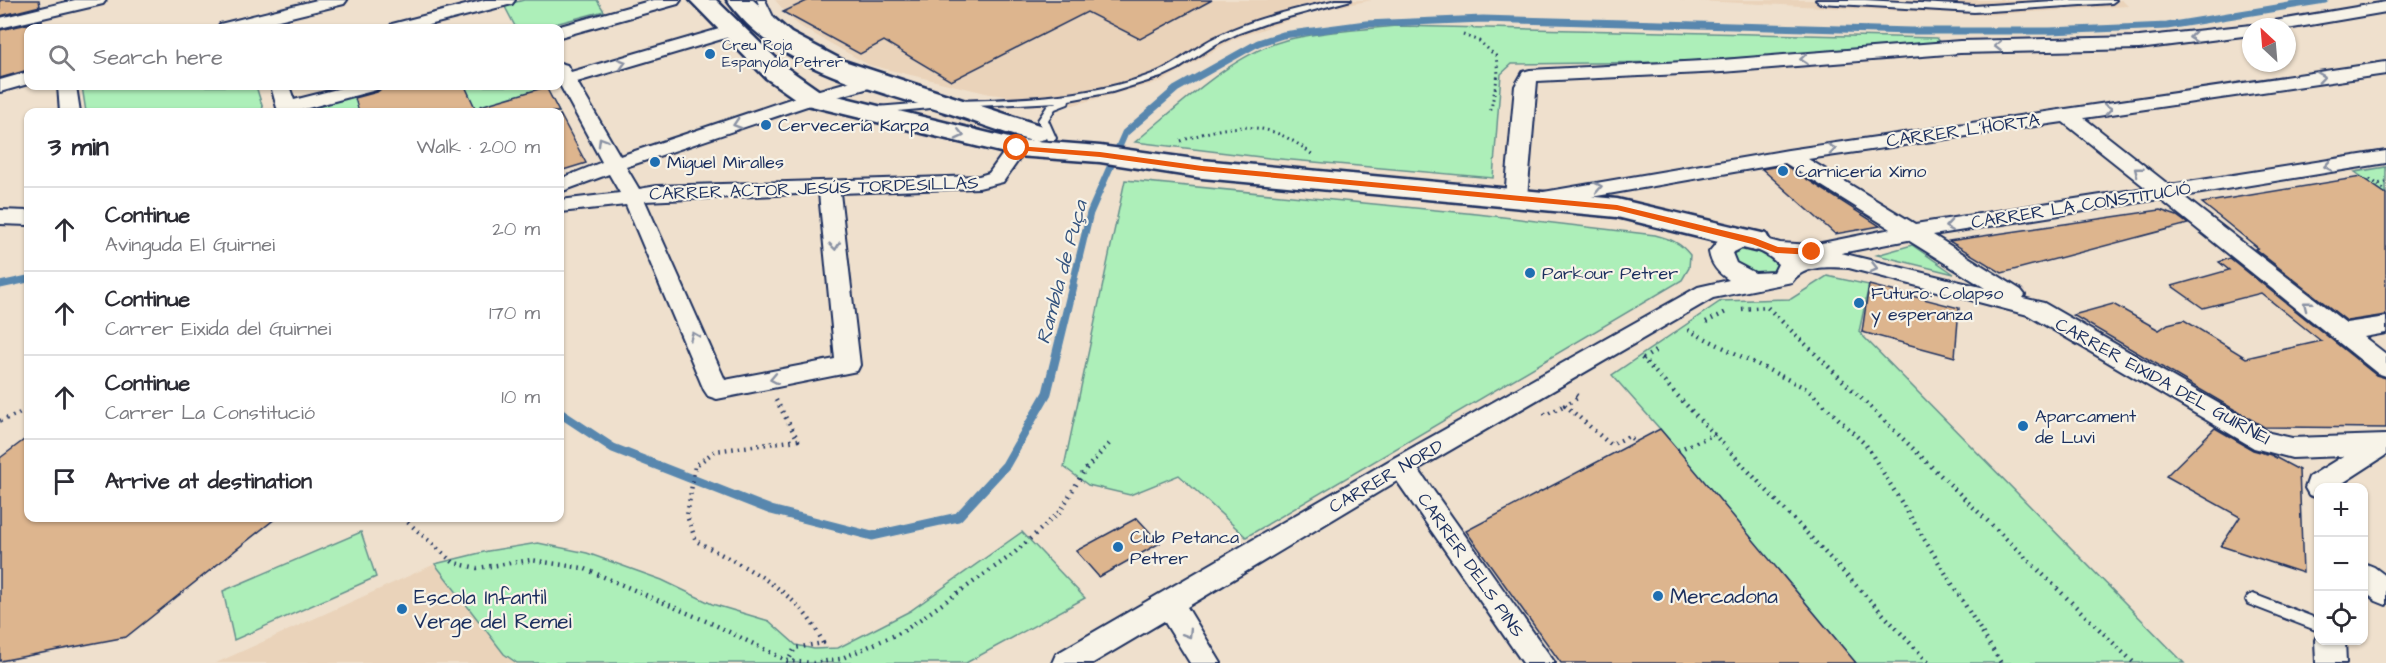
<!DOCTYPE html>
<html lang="en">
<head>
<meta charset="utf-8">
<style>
  :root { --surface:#fff; --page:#f7f7f7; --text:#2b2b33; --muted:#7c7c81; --line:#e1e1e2 }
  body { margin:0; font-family:"Architects Daughter",sans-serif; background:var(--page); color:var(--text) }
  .controls { position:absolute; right:18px; bottom:18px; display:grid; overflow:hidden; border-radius:12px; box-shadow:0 2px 4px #0004 }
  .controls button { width:54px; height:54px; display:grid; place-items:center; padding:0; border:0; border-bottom:2px solid var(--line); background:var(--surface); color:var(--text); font:30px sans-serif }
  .compass { position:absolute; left:2242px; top:18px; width:54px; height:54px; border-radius:50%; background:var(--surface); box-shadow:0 2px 4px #0004; rotate:334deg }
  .stop { position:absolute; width:18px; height:18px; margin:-14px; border:4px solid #ea580c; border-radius:50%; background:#fff }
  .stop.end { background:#ea580c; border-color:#fff; box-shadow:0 2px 6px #0008 }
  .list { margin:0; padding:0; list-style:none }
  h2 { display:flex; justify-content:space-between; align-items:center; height:78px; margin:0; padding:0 24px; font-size:26px }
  h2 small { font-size:20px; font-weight:400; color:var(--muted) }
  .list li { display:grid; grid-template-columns:39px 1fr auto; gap:18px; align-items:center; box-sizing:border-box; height:84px; padding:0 24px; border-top:2px solid var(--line) }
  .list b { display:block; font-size:22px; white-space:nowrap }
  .list p { margin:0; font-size:20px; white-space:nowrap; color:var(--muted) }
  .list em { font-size:20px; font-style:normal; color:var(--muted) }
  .icon { flex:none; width:33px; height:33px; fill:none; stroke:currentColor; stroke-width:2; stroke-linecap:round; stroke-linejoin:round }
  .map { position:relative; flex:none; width:2386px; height:663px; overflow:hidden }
  .search { position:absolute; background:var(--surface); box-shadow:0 2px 4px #0004; left:24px; top:24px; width:540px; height:66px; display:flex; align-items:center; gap:15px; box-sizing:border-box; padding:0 21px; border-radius:12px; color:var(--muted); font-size:22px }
  .panel { position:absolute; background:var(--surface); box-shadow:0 2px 4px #0004; left:24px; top:108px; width:540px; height:414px; border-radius:12px }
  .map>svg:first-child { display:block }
  .built { fill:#ead3ba }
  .green { fill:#adefb9; stroke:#648f8c; stroke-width:1.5 }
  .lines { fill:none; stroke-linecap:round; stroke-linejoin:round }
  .stream-far1 { stroke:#5987ae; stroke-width:7 }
  .stream { stroke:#5987ae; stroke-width:9 }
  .building { fill:#ddb58e; stroke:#1b2f5e; stroke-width:1.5 }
  .lane-casing { stroke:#1b2f5e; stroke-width:4 }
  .street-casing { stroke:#1b2f5e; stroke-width:4 }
  .secondary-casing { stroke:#1b2f5e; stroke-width:5 }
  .path-far1 { stroke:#1b2f5e; stroke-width:3; stroke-dasharray:1.5 4; stroke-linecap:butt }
  .path { stroke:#1b2f5e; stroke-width:4.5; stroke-dasharray:1.5 5; stroke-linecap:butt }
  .lane { fill:#f7f3e8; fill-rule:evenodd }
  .street { fill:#f7f3e8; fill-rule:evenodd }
  .secondary { fill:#f7f3e8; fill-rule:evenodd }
  .oneway { stroke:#8991a3 }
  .route { fill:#ea580c }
  .poi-dot { fill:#1f6fb2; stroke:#f7f3e8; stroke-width:2 }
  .labels { text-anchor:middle; stroke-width:4.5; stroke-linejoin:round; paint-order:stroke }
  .far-poi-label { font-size:15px; fill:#1b2f5e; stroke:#f7f3e8; text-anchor:start }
  .poi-label { font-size:18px; fill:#1b2f5e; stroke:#f7f3e8; text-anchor:start }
  .street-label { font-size:18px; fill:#1b2f5e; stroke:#f7f3e8 }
  .water-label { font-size:20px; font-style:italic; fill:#35547f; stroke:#f7f3e8 }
  .near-poi-label { font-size:21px; fill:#1b2f5e; stroke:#f7f3e8; text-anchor:start }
</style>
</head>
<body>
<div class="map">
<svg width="2386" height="663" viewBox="0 0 2386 663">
  <rect width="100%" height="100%" fill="#efe0cd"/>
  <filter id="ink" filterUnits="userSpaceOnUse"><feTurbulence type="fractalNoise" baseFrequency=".0167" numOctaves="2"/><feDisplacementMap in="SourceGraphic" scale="12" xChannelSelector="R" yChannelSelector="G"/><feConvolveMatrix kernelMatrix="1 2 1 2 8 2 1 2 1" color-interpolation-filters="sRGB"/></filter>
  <g filter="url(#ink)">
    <g class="built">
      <path d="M775 0H1372L1316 11 1234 39 1163 81 1073 105 990 94 869 65 796 24Z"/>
      <path d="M1679 0H2122L2128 6 1986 15Z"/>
      <path d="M435 564 504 654 517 663H216Z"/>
    </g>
    <g class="green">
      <path d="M524 0H597L604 11 540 28H516L504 5Z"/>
      <path d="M1396 26 1937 38 1943 45 1671 62 1512 64 1501 74 1493 178 1269 158 1135 142C1178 107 1232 54 1286 40 1321 31 1360 30 1396 26Z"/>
      <path d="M82 86H256L264 112H86Z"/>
      <path d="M385 86H545L559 112H286Z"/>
      <path d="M2386 167V194L2355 172Z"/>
      <path d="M1125 180 1477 214 1655 235C1670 239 1680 242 1690 255L1689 268 1682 280 1246 537 1179 475 1130 495 1088 485 1064 467Z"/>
      <path d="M1745 244 1779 257 1778 274 1744 275 1727 253Z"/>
      <path d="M1912 245 1954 274 1877 255Z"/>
      <path d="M1827 276 1869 285 1859 332 2184 663H1856L1660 429 1612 375 1721 301 1791 299Z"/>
      <path d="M361 532 376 577 234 640 223 591Z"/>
      <path d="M1022 532 1085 598 966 663H517L504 654 435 564 488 551 538 543 587 553 662 580 712 604 769 621 796 645 814 649 838 648 910 611Z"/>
    </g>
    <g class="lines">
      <g class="stream-far1">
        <path d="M0 285 28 279"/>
        <path d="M1072 287 1090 213 1125 133 1176 89 1258 43 1283 35 1366 24 1483 19 1911 31H2050L2167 26 2325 0"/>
      </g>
      <path class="stream" d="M560 413 613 448 771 510 872 536 958 517 1006 465 1047 393 1073 286"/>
    </g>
    <g class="building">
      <path d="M0 0H39L40 6 0 16Z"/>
      <path d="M809 0H1212L1140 39 1087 12 951 81 884 41 860 54 783 12Z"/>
      <path d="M42 21 43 28H28V70L0 78V30Z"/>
      <path d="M385 86H465L477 112H359L355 98 377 92Z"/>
      <path d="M546 87 559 112H481L480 106Z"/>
      <path d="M560 114 586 163 560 171Z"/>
      <path d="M1785 165 1813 183 1880 226 1835 234 1762 169Z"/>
      <path d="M2361 177 2386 194V315L2347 321 2255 249 2258 248 2202 203Z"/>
      <path d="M2160 210 2177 216 2188 224 2002 273 1949 241Z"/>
      <path d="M2230 258 2376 375 2386 378V428L2264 427 2073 315 2113 304 2159 330 2168 324 2184 320 2246 358 2321 341 2261 293 2203 308 2172 286 2229 270 2219 262Z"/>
      <path d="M1869 285 1959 308 1955 357 1862 332Z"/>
      <path d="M2215 428 2253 450 2271 455 2299 470 2303 573 2221 546 2240 517 2166 476Z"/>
      <path d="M1660 429 1678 450 1856 663H1561L1466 531Z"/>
      <path d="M28 437V518H276L126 637 0 661V458Z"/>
      <path d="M1137 518 1160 543 1099 577 1076 551Z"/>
    </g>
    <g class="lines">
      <defs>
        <g id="lane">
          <path d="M757 0H765L776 23 774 25H768Z"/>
          <path d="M1336 0H1351L1270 22 1239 33 1216 44 1178 69 1161 77 1112 92 1069 100 1068 104 1055 109 1048 120 1056 138 1055 140H1047L1038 120 1048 105 1057 102 957 107 952 104 957 101C1024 99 1092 97 1155 73 1178 64 1196 46 1218 36 1255 18 1296 9 1336 0Z"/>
          <path d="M1816 0H1865L1974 6 2071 0H2116L2112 3 1974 12 1820 3Z"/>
          <path d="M939 102 944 105 942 107 876 113 871 110 876 107Z"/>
          <path d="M2253 594 2318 619V631L2248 604 2246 600 2248 596Z"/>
        </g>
        <g id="street">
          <path d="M75 0H106L103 4 0 28V18Z"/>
          <path d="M317 0H347L344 4 246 28H217L220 24Z"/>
          <path d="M485 0H515L512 4 417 28H389L392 24Z"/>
          <path d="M653 0H681L678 4 560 37V28H553Z"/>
          <path d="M2386 2V12L2287 29V27H2259L2268 22Z"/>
          <path d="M733 25 739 26 742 30 739 34 577 82 620 156 805 94 873 75 883 81 880 85 819 102 626 167 639 189 657 186 979 176 989 173 1010 144H1024L1027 148 1003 182 979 188 840 193 860 365 857 371 717 399 708 396 704 390 626 205 560 212V200L620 193 609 174 560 192V179L602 162 560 85V63L567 65 571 72ZM819 193 835 359 725 380 645 201Z"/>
          <path d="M2251 25 2258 27H2251V35L2139 49 1960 53 1722 72 1537 81 1527 197 1524 202H1508L1505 197 1515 86 1523 72 1530 70 1722 60 1960 41 2139 37Z"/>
          <path d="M2386 62V74L2084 118 2169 185 2386 151V163L2183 196 2346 323 2386 317V333L2364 337 2386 354V376L2377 373 2160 199 1933 235 2021 290 2025 295 2023 298 2044 303 2270 433 2292 438 2386 435V455L2335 488H2318V498L2309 495 2305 488 2309 477 2343 456 2292 458 2254 448 2028 315 1849 268C1830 267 1804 264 1792 282L1713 298 1418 469 1555 663H1523L1397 481 1187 607 1221 663H1190L1164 621 1093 663H1052L1056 654 1392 459 1698 287 1729 280C1718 273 1711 265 1709 252L1719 240 1743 233 1780 243 1812 245 1891 229 1785 163 1540 206 1532 204 1529 199 1532 194 1788 150ZM2063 122 2146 188 1915 224 1808 159ZM1908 240 1985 288 1841 253ZM1744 247C1758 249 1768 254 1778 264L1774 272 1755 273 1736 263 1732 253Z"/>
          <path d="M28 72V84L0 92V80Z"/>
          <path d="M58 86H76L80 112H60Z"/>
          <path d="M271 86H289L294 100 349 86H379L376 90 293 112H281L277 108Z"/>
          <path d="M0 210 28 211V225L0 224Z"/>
          <path d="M2364 563 2374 567 2386 576V605L2376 601 2364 591Z"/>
          <path d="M2318 633V640H2345L2346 663H2316L2315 640Z"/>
        </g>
        <path id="secondary" d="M690 0H716L784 66 821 92 1017 140 1032 141C1003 133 974 121 945 112 870 88 774 68 727 0H753L791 33 844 61 1045 127 1049 133 1045 139 1036 141 1100 146 1202 160 1617 199 1766 234 1770 241 1766 248 1755 251 1617 217 1202 178 1100 162 1017 156 803 104 766 78Z"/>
      </defs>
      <use href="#lane" class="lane-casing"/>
      <use href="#street" class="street-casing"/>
      <use href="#secondary" class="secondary-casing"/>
      <g class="path-far1">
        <path d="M1463 35 1479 41 1496 56 1498 74 1490 114"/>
        <path d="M1181 141C1233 122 1270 119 1314 156"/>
        <path d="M2370 179 2377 184 2386 182"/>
        <path d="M2378 185 2386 190"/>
      </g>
      <g class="path">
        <path d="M1742 309 1767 307 2134 663"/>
        <path d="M1706 322 1726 312"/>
        <path d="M1688 330 1807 389 1866 445 2001 663"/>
        <path d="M1642 358 1929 663"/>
        <path d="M1643 359 1655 351"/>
        <path d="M1576 395 1579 397 1565 405 1611 445 1629 436 1636 442"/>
        <path d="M776 400 798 440 715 451 695 466 687 516 696 541C744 567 800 590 823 643L795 648 788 661"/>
        <path d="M1544 413 1546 415 1565 405"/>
        <path d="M0 421 28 410"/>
        <path d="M1678 450 1715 434"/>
        <path d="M403 518 454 563 477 568 531 560 583 568 713 624 788 661 813 663 840 659 902 632 1012 555 1060 512 1084 471 1109 444"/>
      </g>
      <use href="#lane" class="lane"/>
      <use href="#street" class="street"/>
      <use href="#secondary" class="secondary"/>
    </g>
    <defs><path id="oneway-chevron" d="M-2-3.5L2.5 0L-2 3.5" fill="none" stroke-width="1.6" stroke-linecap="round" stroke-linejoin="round" transform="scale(1.5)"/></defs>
    <g class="oneway">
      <use href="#oneway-chevron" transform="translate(2193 37) rotate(174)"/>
      <use href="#oneway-chevron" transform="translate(1998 46) rotate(179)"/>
      <use href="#oneway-chevron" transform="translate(1804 59) rotate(175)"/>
      <use href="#oneway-chevron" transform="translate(622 63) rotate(-16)"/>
      <use href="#oneway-chevron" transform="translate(2321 77) rotate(-8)"/>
      <use href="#oneway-chevron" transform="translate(2108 109) rotate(-8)"/>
      <use href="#oneway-chevron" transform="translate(737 124) rotate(162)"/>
      <use href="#oneway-chevron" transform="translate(960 135) rotate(13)"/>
      <use href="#oneway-chevron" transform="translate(602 141) rotate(-120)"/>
      <use href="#oneway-chevron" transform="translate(1832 149) rotate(-8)"/>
      <use href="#oneway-chevron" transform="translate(2328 166) rotate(171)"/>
      <use href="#oneway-chevron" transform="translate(2138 171) rotate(-142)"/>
      <use href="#oneway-chevron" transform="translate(1598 187) rotate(-11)"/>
      <use href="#oneway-chevron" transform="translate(1949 226) rotate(171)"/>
      <use href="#oneway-chevron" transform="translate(835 246) rotate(84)"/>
      <use href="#oneway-chevron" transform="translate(1874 268) rotate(14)"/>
      <use href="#oneway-chevron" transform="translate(2307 305) rotate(-142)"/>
      <use href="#oneway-chevron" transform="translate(694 336) rotate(-113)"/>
      <use href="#oneway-chevron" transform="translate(774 379) rotate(169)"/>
      <use href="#oneway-chevron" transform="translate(1188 634) rotate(58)"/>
    </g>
  </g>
  <path class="route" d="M1017 146 1100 152 1202 166 1617 205 1755 238 1778 247 1812 249 1816 252 1812 255 1776 253 1752 244 1617 210 1202 171 1100 157 1015 150Z"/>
  <g class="poi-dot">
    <circle cx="710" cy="54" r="6"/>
    <circle cx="766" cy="125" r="6"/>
    <circle cx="655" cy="162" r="6"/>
    <circle cx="1783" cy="171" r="6"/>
    <circle cx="1530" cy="273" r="6"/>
    <circle cx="1859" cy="303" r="6"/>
    <circle cx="2023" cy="426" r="6"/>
    <circle cx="1118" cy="547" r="6"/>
    <circle cx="1658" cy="596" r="6"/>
    <circle cx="402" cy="609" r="6"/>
  </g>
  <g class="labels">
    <g class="far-poi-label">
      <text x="722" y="50">Creu Roja<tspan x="722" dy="17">Espanyola Petrer</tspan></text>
    </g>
    <g class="poi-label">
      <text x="778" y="131">Cervecería Karpa</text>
      <text x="667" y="168">Miguel Miralles</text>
      <text x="1795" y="177">Carnicería Ximo</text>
      <text x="1542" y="279">Parkour Petrer</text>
      <text x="1871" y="299">Futuro: Colapso<tspan x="1871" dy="21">y esperanza</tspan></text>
      <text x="2035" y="422">Aparcament<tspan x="2035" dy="21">de Luvi</tspan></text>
      <text x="1130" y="543">Club Petanca<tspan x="1130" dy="21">Petrer</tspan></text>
    </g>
    <g class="street-label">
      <text transform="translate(1963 130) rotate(-8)" y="6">CARRER L'HORTA</text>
      <text transform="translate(814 188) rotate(-2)" y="6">CARRER ACTOR JESÚS TORDESILLAS</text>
      <text transform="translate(2081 205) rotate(-9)" y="6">CARRER LA CONSTITUCIÓ</text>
      <text transform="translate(2163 381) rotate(29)" y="6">CARRER EIXIDA DEL GUIRNEI</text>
      <text transform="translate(1386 476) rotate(-30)" y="6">CARRER NORD</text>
      <text transform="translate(1471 565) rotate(55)" y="6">CARRER DELS PINS</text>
    </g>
    <g class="water-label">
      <text transform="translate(1061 272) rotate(-75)" y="7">Rambla de Puça</text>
    </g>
    <g class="near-poi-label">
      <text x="1670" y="603">Mercadona</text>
      <text x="414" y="604">Escola Infantil<tspan x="414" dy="24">Verge del Remei</tspan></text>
    </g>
  </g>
</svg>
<div class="controls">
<button>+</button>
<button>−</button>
<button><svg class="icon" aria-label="locate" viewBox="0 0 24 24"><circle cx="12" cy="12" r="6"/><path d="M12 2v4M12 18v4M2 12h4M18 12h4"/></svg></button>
</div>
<svg class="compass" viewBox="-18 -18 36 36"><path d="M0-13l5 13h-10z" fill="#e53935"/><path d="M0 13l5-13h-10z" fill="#7c7c81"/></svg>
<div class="stop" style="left:1017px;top:148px"></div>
<div class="stop end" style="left:1812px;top:252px"></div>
<div class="search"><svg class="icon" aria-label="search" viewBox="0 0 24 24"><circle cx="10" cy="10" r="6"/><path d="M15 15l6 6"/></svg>Search here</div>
<section class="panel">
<h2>3 min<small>Walk · 200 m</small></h2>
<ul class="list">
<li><svg class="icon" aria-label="ahead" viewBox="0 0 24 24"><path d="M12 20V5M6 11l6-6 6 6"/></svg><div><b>Continue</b><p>Avinguda El Guirnei</p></div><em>20 m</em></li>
<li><svg class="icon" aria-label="ahead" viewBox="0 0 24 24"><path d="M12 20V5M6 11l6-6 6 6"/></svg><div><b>Continue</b><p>Carrer Eixida del Guirnei</p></div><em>170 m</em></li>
<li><svg class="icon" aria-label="ahead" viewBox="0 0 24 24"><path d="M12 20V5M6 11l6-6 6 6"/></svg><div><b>Continue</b><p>Carrer La Constitució</p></div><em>10 m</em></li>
<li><svg class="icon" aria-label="arrive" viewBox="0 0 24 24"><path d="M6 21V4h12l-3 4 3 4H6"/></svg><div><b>Arrive at destination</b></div></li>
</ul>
</section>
</div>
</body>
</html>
